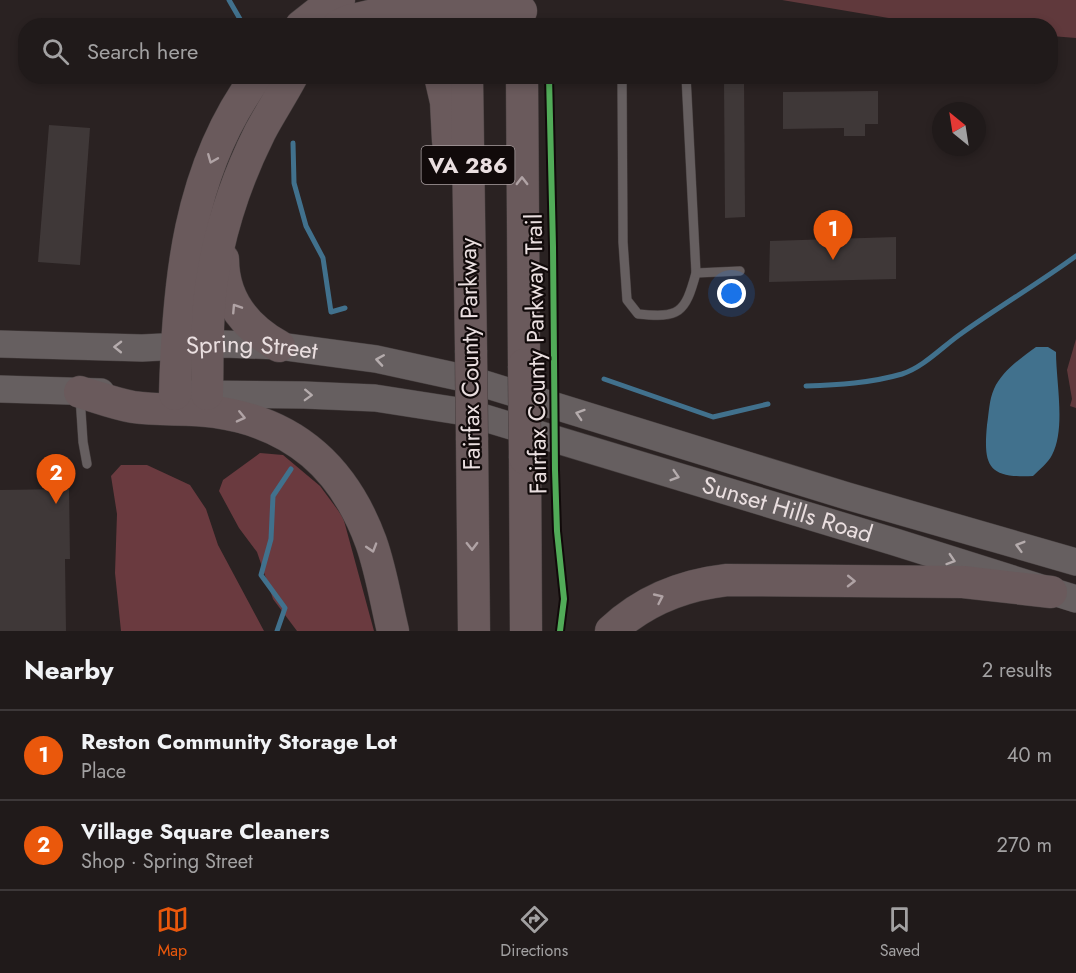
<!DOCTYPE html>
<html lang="en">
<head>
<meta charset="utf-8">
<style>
  :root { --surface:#201a1a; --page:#282323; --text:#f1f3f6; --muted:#a2a1a2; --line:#3d3839; --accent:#ea580c }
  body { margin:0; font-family:Jost,sans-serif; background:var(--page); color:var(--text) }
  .compass { position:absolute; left:932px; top:102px; width:54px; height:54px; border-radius:50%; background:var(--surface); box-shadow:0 3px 9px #0003; rotate:330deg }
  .you { position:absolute; left:732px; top:294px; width:21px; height:21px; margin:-15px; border:4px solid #fff; border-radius:50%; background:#1a73e8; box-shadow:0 0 0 9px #1a73e833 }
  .badge { display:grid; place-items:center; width:39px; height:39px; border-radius:50%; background:var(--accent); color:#fff; font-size:20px; font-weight:700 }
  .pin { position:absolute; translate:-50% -50px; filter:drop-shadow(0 2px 3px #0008) }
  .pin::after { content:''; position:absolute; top:32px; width:21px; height:18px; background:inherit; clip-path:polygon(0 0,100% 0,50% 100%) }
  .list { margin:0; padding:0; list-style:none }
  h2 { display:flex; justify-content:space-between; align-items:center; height:78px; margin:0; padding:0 24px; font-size:26px }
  h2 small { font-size:20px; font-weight:400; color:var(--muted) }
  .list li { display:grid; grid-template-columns:39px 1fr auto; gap:18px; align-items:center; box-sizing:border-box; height:90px; padding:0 24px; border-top:2px solid var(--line) }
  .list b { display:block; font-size:22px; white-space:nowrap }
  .list p { margin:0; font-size:20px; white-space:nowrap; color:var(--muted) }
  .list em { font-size:20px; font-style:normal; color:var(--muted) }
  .icon { flex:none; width:33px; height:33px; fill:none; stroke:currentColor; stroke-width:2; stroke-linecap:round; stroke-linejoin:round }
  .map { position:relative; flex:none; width:1076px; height:631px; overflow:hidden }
  .search { position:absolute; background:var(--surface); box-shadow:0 3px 9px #0003; left:18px; right:18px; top:18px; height:66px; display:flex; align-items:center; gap:15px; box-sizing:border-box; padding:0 21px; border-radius:24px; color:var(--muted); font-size:22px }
  .sheet { height:258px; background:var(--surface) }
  nav { display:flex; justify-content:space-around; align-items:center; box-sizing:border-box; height:84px; border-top:2px solid var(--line); background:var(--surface); font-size:16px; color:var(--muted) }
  nav a { display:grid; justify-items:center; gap:3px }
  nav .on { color:var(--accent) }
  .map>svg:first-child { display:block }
  .green { fill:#60393c }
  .forest { fill:#6a3a3f }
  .water { fill:#41718d }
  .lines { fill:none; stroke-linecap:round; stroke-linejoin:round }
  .stream { stroke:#41718d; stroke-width:5 }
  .building { fill:#3f3838 }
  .service-casing { stroke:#453e3e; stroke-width:10 }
  .secondary-casing { stroke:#453e3e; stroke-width:28 }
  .trunk-casing { stroke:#453e3e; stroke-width:33 }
  .service { stroke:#665f60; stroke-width:9 }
  .secondary { stroke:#665f60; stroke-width:27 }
  .trunk { stroke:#6a5a5c; stroke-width:32 }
  .trunk-bridge-casing { stroke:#453e3e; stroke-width:33; stroke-linecap:butt }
  .trunk-bridge { stroke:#6a5a5c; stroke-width:32 }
  .cycleway-casing { stroke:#110a0a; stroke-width:10 }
  .cycleway { stroke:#51ab58; stroke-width:6 }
  .oneway { stroke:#b0a3a5 }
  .oneway2 { stroke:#b5acad }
  .labels { text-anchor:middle; stroke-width:4.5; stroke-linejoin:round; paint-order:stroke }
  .shield { fill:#110a0a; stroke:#a99fa0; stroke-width:1.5 }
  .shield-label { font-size:22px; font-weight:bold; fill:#eadfe0 }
  .street-label { font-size:24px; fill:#eadfe0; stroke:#110a0a }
</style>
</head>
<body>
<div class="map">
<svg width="1076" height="631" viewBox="0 0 1076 631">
  <rect width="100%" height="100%" fill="#2a2222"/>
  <g class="green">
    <path d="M782 0H1076V38L1051 36 1050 26 930 25Z"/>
    <path d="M1076 339V408L1070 406 1072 399 1067 370Z"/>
  </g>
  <g class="forest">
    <path d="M260 453 283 455 320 486 343 517 374 631H297L273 599 257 552 239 528 219 491 223 480Z"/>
    <path d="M121 465H147L190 485 206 509 218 545 264 631H121L115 573 117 514 111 476Z"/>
  </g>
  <path class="water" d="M1036 347H1048L1056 352C1056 382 1066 429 1052 455 1048 463 1039 470 1033 476 989 478 983 467 987 425 989 413 989 400 994 389 1002 371 1021 358 1036 347Z"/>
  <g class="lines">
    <g class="stream">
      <path d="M229 0 244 26"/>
      <path d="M293 143 294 183 306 226 323 258 331 312 345 308"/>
      <path d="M604 379 713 417 768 404"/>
      <path d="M806 386C838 385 871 383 902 374 924 367 943 346 962 333 1000 306 1039 283 1076 256"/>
      <path d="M277 631 285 608 261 575 271 539 273 496 291 469"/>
    </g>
  </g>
  <g class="building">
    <path d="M744 77 745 217 725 218 724 78Z"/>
    <path d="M878 91V124H865V136H844V128L783 129V92Z"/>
    <path d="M49 125 90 128 80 265 38 262Z"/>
    <path d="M896 237V279L769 282 770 241Z"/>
    <path d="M69 489 70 559H65L66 631H0V490Z"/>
  </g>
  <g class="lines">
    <defs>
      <g id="service">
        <path d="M622 76 623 242 627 300 638 314C679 318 685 314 696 273L686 76"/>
        <path d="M696 273 740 271"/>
        <path d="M80 397 83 442 87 464"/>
      </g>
      <g id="secondary">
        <path id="s1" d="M0 344 142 348 224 344 279 346 376 359 468 379 847 496 1076 562"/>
        <path d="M0 389 101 392"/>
        <path id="s2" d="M187 394 304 395 375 398 465 412 895 542 1076 599"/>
      </g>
      <g id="trunk">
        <path d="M301 26 324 8 339 0"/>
        <path d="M338 26 348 21 374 15 521 11"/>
        <path d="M440 76 446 102 448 141"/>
        <path d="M467 76 471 350"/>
        <path d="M522 76 524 365"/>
        <path d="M223 259C223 299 245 327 279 346"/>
        <path d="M80 392C97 397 115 404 133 407 160 411 188 408 215 412 294 423 344 468 371 542 381 570 386 602 393 631"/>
        <path d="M175 394C178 282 188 169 257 76"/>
        <path d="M207 394C208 356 206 317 212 280 220 229 237 178 260 132 270 113 282 95 292 76"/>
        <path d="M472 440 474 631"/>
        <path d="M525 458 526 631"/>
        <path d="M611 631C644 600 683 585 727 580L963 582 1051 592"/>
      </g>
    </defs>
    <use href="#service" class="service-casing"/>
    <use href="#secondary" class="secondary-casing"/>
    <use href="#trunk" class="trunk-casing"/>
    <use href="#service" class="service"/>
    <use href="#secondary" class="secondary"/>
    <use href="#trunk" class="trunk"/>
    <defs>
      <g id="trunk-bridge">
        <path d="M471 350 472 440"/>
        <path d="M524 365 525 458"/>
      </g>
    </defs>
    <use href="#trunk-bridge" class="trunk-bridge-casing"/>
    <use href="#trunk-bridge" class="trunk-bridge"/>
    <defs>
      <path id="cycleway" d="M549 76 553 247 555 470 557 531 564 599 560 631"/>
    </defs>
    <use href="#cycleway" class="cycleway-casing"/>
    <use href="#cycleway" class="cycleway"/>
  </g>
  <defs><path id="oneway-chevron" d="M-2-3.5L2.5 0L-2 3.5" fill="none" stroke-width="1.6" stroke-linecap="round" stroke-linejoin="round" transform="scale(1.5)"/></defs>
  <g class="oneway">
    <use href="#oneway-chevron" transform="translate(212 159) rotate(112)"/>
    <use href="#oneway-chevron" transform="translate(522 181) rotate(-90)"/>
    <use href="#oneway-chevron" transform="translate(236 308) rotate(-123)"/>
    <use href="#oneway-chevron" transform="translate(241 417) rotate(13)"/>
    <use href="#oneway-chevron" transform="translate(472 546) rotate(89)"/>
    <use href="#oneway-chevron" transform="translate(372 548) rotate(73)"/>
    <use href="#oneway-chevron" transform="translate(851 581) rotate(1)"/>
    <use href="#oneway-chevron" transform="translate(659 598) rotate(-25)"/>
  </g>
  <g class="oneway2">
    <use href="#oneway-chevron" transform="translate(118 347) rotate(-179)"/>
    <use href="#oneway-chevron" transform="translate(380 360) rotate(-171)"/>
    <use href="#oneway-chevron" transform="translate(308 395) rotate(2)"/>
    <use href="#oneway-chevron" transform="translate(580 414) rotate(-162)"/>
    <use href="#oneway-chevron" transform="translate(675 476) rotate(17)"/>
    <use href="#oneway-chevron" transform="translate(1020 546) rotate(-164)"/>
    <use href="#oneway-chevron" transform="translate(951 560) rotate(18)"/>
  </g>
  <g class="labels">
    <rect class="shield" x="421.5" y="146" width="93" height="38" rx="4.5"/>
    <g class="shield-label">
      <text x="468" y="173">VA 286</text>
    </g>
    <g class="street-label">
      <text dy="8" stroke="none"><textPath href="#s1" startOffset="252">Spring Street</textPath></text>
      <text transform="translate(470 354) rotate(-91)" y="8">Fairfax County Parkway</text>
      <text transform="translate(536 354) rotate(-91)" y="8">Fairfax County Parkway Trail</text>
      <text dy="8" stroke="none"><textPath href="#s2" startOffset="616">Sunset Hills Road</textPath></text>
    </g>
  </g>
</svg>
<svg class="compass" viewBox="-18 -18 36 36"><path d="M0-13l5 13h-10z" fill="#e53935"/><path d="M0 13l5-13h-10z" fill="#a2a1a2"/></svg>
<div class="you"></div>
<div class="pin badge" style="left:833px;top:260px">1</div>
<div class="pin badge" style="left:56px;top:504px">2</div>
<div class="search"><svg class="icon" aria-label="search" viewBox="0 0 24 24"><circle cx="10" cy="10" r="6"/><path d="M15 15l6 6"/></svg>Search here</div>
</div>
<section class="sheet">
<h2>Nearby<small>2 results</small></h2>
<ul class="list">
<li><span class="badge">1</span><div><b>Reston Community Storage Lot</b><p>Place</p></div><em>40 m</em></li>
<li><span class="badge">2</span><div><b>Village Square Cleaners</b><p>Shop · Spring Street</p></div><em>270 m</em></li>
</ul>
</section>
<nav>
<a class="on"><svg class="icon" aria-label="map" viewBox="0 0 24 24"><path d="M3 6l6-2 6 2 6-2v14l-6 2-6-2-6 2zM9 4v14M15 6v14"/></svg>Map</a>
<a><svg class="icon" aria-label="directions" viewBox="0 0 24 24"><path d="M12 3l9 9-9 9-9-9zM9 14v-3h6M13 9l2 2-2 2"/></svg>Directions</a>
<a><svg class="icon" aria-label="saved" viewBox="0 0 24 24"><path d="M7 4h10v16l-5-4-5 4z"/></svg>Saved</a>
</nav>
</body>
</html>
